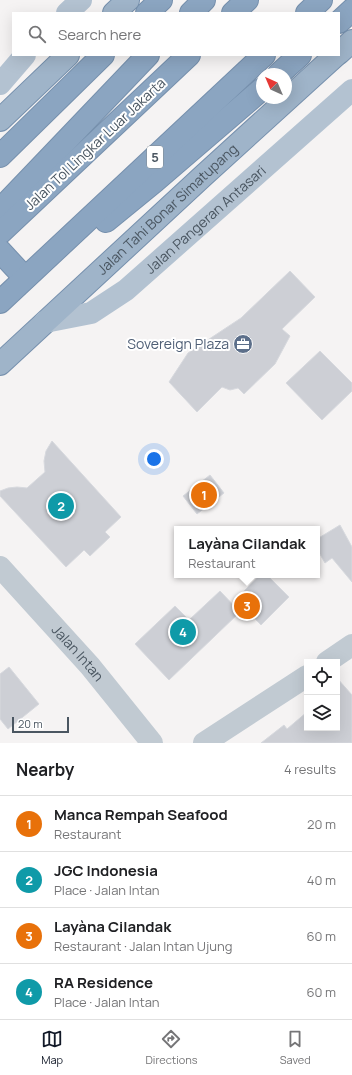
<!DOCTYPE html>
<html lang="en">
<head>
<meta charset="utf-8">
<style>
  :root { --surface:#fff; --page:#f2f2f2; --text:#202124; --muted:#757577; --line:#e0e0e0; --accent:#111827 }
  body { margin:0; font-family:Manrope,sans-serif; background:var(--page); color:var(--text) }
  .controls { position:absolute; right:12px; bottom:12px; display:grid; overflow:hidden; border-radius:0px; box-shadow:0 4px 16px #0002 }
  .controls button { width:36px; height:36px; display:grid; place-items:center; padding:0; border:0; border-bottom:1px solid var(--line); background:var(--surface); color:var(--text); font:20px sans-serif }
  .compass { position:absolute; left:256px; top:68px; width:36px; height:36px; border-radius:50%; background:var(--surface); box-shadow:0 4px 16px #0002; rotate:316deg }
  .scale { position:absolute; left:12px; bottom:10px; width:57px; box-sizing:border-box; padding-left:4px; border:2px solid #4a5661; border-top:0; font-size:11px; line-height:14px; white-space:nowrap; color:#4a5661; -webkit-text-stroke:3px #fff; paint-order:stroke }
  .you { position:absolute; left:154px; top:459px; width:14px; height:14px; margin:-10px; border:3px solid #fff; border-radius:50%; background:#1a73e8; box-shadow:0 0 0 6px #1a73e833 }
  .badge { display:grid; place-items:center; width:26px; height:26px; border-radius:50%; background:var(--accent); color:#fff; font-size:13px; font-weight:700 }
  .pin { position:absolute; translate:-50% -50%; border:2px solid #fff; box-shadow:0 1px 4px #0006 }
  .popup { position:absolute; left:174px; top:526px; width:146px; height:52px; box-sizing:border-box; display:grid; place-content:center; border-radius:0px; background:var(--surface); filter:drop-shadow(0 1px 3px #0005); font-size:13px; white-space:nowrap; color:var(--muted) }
  .popup b { font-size:15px; color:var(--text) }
  .popup::after { content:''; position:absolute; left:50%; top:100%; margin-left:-8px; border:8px solid transparent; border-top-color:var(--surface) }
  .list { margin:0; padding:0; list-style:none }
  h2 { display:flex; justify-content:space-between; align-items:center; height:52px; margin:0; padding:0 16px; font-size:17px }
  h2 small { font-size:13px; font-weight:400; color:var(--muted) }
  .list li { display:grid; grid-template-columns:26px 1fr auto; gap:12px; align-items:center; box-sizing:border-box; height:56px; padding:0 16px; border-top:1px solid var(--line) }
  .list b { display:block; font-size:15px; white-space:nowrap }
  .list p { margin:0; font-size:13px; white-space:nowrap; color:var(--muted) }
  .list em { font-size:13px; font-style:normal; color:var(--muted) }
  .icon { flex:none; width:22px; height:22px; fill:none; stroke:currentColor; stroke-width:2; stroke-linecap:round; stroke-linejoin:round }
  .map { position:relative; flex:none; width:352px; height:743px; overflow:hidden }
  .search { position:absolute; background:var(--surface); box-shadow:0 4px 16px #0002; left:12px; right:12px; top:12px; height:44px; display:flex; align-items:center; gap:10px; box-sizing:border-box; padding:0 14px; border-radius:0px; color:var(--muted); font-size:15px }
  .sheet { height:276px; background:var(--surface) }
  nav { display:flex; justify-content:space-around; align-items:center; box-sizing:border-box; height:56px; border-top:1px solid var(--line); background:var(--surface); font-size:11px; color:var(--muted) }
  nav a { display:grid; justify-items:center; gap:2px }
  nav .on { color:var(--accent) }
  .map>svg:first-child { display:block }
  .building { fill:#cdcfd5; stroke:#d7d9de }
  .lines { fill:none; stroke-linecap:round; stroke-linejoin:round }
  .trunk-casing { stroke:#7690ad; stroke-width:24 }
  .motorway-casing { stroke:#7690ad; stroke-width:24 }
  .minor { stroke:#c1cad2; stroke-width:22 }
  .primary { stroke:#b3c2d1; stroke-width:22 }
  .trunk { stroke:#9fb4c9; stroke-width:22 }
  .motorway { stroke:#8ba5c1; stroke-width:22 }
  .labels { text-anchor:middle; stroke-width:4; stroke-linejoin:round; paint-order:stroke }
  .shield { fill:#fff; stroke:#808990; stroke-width:1 }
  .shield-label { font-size:13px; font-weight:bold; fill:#4a5661 }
  .street-label { font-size:14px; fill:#4a5661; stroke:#fff }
  .service-label { font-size:14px; fill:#4e5e75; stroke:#fff; text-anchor:end }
</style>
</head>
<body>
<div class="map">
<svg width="352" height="743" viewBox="0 0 352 743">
  <rect width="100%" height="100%" fill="#f5f3f3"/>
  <g class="building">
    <path d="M290 271 315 297 282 329 290 336 275 364 244 394 238 388 230 390 222 387 197 412 169 382 188 353 241 318Z"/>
    <path d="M320 351 352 383V391L322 420 286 383Z"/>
    <path d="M52 441 121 517 105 532 110 537 90 556 84 550 66 567 0 496V491L8 488 17 487 27 488 45 472 44 461 46 451Z"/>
    <path d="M210 475 224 493 197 514 183 496Z"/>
    <path d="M340 525 352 547V582L332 558 325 563 317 549V539Z"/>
    <path d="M260 575H267L289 597 261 625 236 599Z"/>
    <path d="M220 591 240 612 169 680 135 644 175 606 189 620Z"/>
    <path d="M9 667 39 704 8 729 0 719V674Z"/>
    <path d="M337 678 352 695V743H261L284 725 287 729 307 712V728H337Z"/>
  </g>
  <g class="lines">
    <defs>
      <g id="trunk">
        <path d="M114 13 128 0"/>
        <path d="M339 53 352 41"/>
        <path d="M0 120 68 55"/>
        <path id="s3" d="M0 364 203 176 336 55"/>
      </g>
      <g id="motorway">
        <path d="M147 13 161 0"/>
        <path d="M191 13 204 0"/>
        <path d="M233 13 247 0"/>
        <path d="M307 13 321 0"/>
        <path d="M339 22 352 10"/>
        <path d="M279 74 300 55"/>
        <path d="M0 156 103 55"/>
        <path d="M0 210 148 55"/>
        <path d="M106 221 155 181 262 89"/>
        <path d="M0 233 189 55"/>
        <path d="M0 251 25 278"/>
        <path d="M0 302 264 55"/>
      </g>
    </defs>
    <use href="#trunk" class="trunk-casing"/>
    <use href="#motorway" class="motorway-casing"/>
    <g class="minor">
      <path id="s1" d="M0 567 90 666 152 743"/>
      <path d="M327 662 352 645"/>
      <path d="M204 743 307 676"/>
    </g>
    <g class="primary">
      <path d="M67 13 81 0"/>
      <path d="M0 84 25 55"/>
      <path id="s2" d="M45 322 91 313 126 290 352 90"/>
    </g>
    <use href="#trunk" class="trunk"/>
    <use href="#motorway" class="motorway"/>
  </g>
  <defs>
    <symbol id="office-disc" viewBox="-11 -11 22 22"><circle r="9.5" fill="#5c6f8a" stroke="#fff"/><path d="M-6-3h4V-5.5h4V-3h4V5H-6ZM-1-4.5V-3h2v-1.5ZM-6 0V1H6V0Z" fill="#fff"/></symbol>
  </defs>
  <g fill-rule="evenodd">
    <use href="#office-disc" x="232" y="333" width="22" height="22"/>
  </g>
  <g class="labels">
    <rect class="shield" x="147" y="146" width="16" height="22" rx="3"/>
    <g class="shield-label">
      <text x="155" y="162">5</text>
    </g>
    <g class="street-label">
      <text transform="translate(95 144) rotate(-43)" y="5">Jalan Tol Lingkar Luar Jakarta</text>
      <text dy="5" stroke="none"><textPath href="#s3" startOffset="228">Jalan Tahi Bonar Simatupang</textPath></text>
      <text dy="5" stroke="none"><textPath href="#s2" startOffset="195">Jalan Pangeran Antasari</textPath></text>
      <text dy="5" stroke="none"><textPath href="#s1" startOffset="116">Jalan Intan</textPath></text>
    </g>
    <g class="service-label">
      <text x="229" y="349">Sovereign Plaza</text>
    </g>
  </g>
</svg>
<div class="controls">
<button><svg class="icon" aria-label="locate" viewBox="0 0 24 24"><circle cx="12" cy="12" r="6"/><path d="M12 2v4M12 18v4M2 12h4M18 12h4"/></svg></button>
<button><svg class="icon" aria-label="layers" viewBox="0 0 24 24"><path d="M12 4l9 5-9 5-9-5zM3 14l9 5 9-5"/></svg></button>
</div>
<svg class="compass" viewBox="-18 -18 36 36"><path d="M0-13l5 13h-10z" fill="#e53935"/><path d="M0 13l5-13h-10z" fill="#757577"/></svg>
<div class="scale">20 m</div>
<div class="you"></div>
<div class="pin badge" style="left:204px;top:495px;background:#e8710a">1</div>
<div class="pin badge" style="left:61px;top:506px;background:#0f9aa8">2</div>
<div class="pin badge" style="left:247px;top:606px;background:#e8710a">3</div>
<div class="popup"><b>Layàna Cilandak</b>Restaurant</div>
<div class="pin badge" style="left:183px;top:632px;background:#0f9aa8">4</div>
<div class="search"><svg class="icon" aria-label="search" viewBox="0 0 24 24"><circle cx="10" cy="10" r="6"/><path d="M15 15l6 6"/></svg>Search here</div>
</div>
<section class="sheet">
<h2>Nearby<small>4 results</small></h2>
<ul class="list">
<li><span class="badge" style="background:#e8710a">1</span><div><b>Manca Rempah Seafood</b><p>Restaurant</p></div><em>20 m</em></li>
<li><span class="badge" style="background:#0f9aa8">2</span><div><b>JGC Indonesia</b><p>Place · Jalan Intan</p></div><em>40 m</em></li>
<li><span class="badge" style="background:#e8710a">3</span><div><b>Layàna Cilandak</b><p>Restaurant · Jalan Intan Ujung</p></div><em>60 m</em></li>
<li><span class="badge" style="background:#0f9aa8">4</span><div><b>RA Residence</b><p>Place · Jalan Intan</p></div><em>60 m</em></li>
</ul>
</section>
<nav>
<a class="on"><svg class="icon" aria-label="map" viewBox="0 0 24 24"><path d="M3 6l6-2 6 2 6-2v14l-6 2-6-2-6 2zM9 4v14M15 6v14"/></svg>Map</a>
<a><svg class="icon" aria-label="directions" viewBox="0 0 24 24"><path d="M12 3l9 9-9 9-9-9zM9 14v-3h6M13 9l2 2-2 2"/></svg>Directions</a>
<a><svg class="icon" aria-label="saved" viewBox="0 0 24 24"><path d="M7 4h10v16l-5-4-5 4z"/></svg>Saved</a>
</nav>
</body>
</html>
